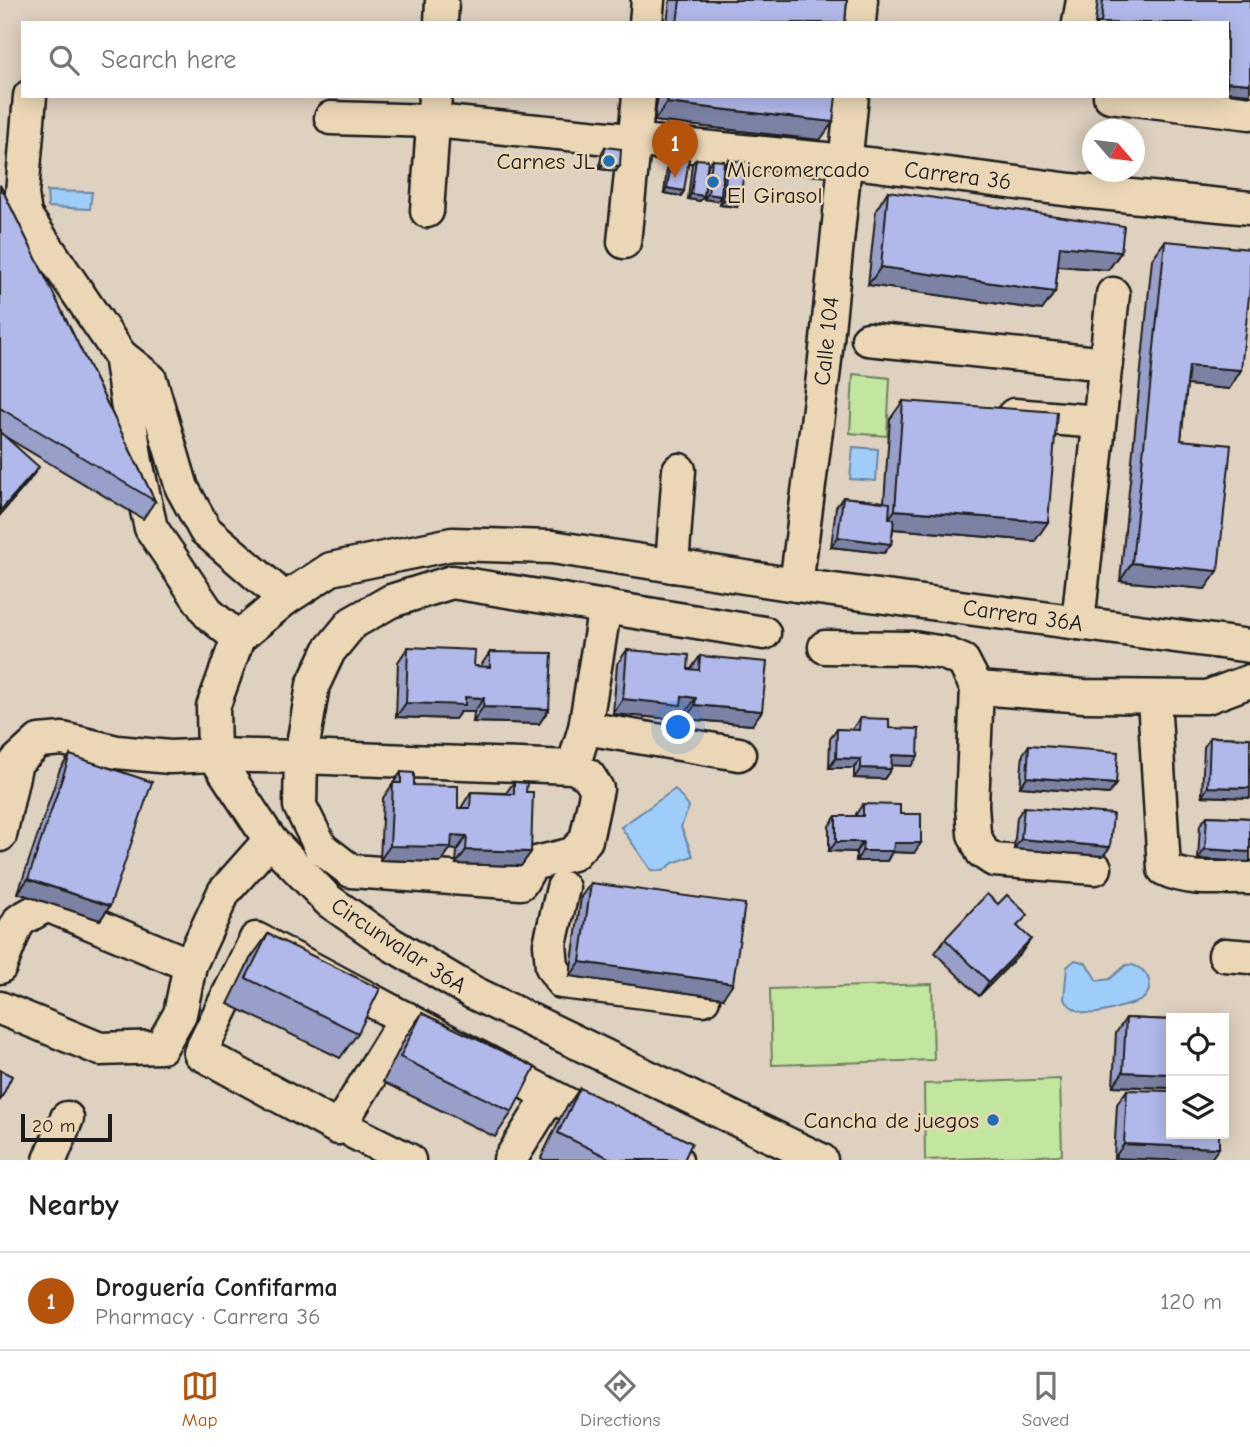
<!DOCTYPE html>
<html lang="en">
<head>
<meta charset="utf-8">
<style>
  :root { --surface:#fff; --page:#f6f6f6; --text:#202124; --muted:#757577; --line:#e0e0e0; --accent:#b45309 }
  body { margin:0; font-family:"Comic Neue",sans-serif; background:var(--page); color:var(--text) }
  .controls { position:absolute; right:21px; bottom:21px; display:grid; overflow:hidden; border-radius:0px; box-shadow:0 4px 18px #0003 }
  .controls button { width:63px; height:63px; display:grid; place-items:center; padding:0; border:0; border-bottom:2px solid var(--line); background:var(--surface); color:var(--text); font:35px sans-serif }
  .compass { position:absolute; left:1082px; top:119px; width:63px; height:63px; border-radius:50%; background:var(--surface); box-shadow:0 4px 18px #0003; rotate:118deg }
  .scale { position:absolute; left:21px; bottom:18px; width:91px; box-sizing:border-box; padding-left:7px; border:4px solid #1c1c1c; border-top:0; font-size:19px; line-height:24px; white-space:nowrap; color:#1c1c1c; -webkit-text-stroke:5px #ebd7b5; paint-order:stroke }
  .you { position:absolute; left:679px; top:728px; width:24px; height:24px; margin:-18px; border:5px solid #fff; border-radius:50%; background:#1a73e8; box-shadow:0 0 0 10px #1a73e833 }
  .badge { display:grid; place-items:center; width:46px; height:46px; border-radius:50%; background:var(--accent); color:#fff; font-size:23px; font-weight:700 }
  .pin { position:absolute; translate:-50% -58px; filter:drop-shadow(0 2px 4px #0008) }
  .pin::after { content:''; position:absolute; top:37px; width:24px; height:21px; background:inherit; clip-path:polygon(0 0,100% 0,50% 100%) }
  .list { margin:0; padding:0; list-style:none }
  h2 { display:flex; justify-content:space-between; align-items:center; height:91px; margin:0; padding:0 28px; font-size:30px }
  h2 small { font-size:23px; font-weight:400; color:var(--muted) }
  .list li { display:grid; grid-template-columns:46px 1fr auto; gap:21px; align-items:center; box-sizing:border-box; height:98px; padding:0 28px; border-top:2px solid var(--line) }
  .list b { display:block; font-size:26px; white-space:nowrap }
  .list p { margin:0; font-size:23px; white-space:nowrap; color:var(--muted) }
  .list em { font-size:23px; font-style:normal; color:var(--muted) }
  .icon { flex:none; width:38px; height:38px; fill:none; stroke:currentColor; stroke-width:2; stroke-linecap:round; stroke-linejoin:round }
  .map { position:relative; flex:none; width:1250px; height:1160px; overflow:hidden }
  .search { position:absolute; background:var(--surface); box-shadow:0 4px 18px #0003; left:21px; right:21px; top:21px; height:77px; display:flex; align-items:center; gap:18px; box-sizing:border-box; padding:0 24px; border-radius:0px; color:var(--muted); font-size:26px }
  .sheet { height:189px; background:var(--surface) }
  nav { display:flex; justify-content:space-around; align-items:center; box-sizing:border-box; height:98px; border-top:2px solid var(--line); background:var(--surface); font-size:19px; color:var(--muted) }
  nav a { display:grid; justify-items:center; gap:4px }
  nav .on { color:var(--accent) }
  .map>svg:first-child { display:block }
  .green { fill:#c2e69f; stroke:#6f815e; stroke-width:2 }
  .water { fill:#9fcdfa; stroke:#6b86a1; stroke-width:2 }
  .lines { fill:none; stroke-linecap:round; stroke-linejoin:round }
  .minor-casing { stroke:#1c1c1c; stroke-width:37 }
  .minor { stroke:#ebd7b5; stroke-width:32 }
  .wall { fill:#989fc9; stroke:#1c1c1c; stroke-width:2 }
  .shaded-wall { fill:#7c82a4; stroke:#1c1c1c; stroke-width:2 }
  .building { fill:#b1b9ea; stroke:#1c1c1c; stroke-width:2 }
  .poi-dot { fill:#1f6fb2; stroke:#ebd7b5; stroke-width:2.5 }
  .labels { text-anchor:middle; stroke-width:5; stroke-linejoin:round; paint-order:stroke }
  .poi-label { font-size:23px; fill:#1c1c1c; stroke:#ebd7b5; text-anchor:end }
  .street-label { font-size:23px; fill:#1c1c1c; stroke:#ebd7b5 }
</style>
</head>
<body>
<div class="map">
<svg width="1250" height="1160" viewBox="0 0 1250 1160">
  <rect width="100%" height="100%" fill="#dfd1c0"/>
  <filter id="ink" filterUnits="userSpaceOnUse"><feTurbulence type="fractalNoise" baseFrequency=".0143" numOctaves="2"/><feDisplacementMap in="SourceGraphic" scale="14" xChannelSelector="R" yChannelSelector="G"/><feConvolveMatrix kernelMatrix="1 2 1 2 8 2 1 2 1" color-interpolation-filters="sRGB"/></filter>
  <g filter="url(#ink)">
    <g class="green">
      <path d="M853 374 890 378 887 436 850 433Z"/>
      <path d="M932 984 934 1060 772 1065 770 989Z"/>
      <path d="M1060 1079 1062 1155 925 1160 924 1084Z"/>
    </g>
    <g class="water">
      <path d="M47 191 92 192 90 209 48 207Z"/>
      <path d="M853 447 878 449 876 481 850 479Z"/>
      <path d="M675 789 689 807 681 827 693 856 673 863 663 871 651 870 621 827Z"/>
      <path d="M1075 960 1086 963 1097 981 1110 979 1126 965C1143 963 1158 983 1144 998 1139 1003 1131 1004 1124 1006 1102 1013 1080 1021 1064 999L1067 967Z"/>
    </g>
    <g class="lines">
      <defs>
        <g id="minor">
          <path d="M441 23 442 0"/>
          <path d="M646 23 648 0"/>
          <path d="M859 23 861 0"/>
          <path d="M1079 23 1083 0"/>
          <path d="M30 96 22 194 25 215 120 355"/>
          <path d="M1110 96 1250 113"/>
          <path d="M331 118 434 121 846 161 1071 190 1250 208"/>
          <path d="M427 211 435 96"/>
          <path d="M624 242 639 96"/>
          <path d="M868 339 1106 364"/>
          <path d="M1014 415 1099 422"/>
          <path d="M672 566 679 470"/>
          <path d="M796 585 824 369 852 96"/>
          <path d="M1078 623 1113 294"/>
          <path d="M238 638 209 614 151 528 136 462 120 355 150 379 182 488 205 530 285 599"/>
          <path d="M825 647 913 648 944 653 963 661 977 688 972 805 974 834 982 852 994 860 1095 868"/>
          <path d="M977 688 1084 696 1207 697 1250 681"/>
          <path d="M1154 698 1164 869C1190 882 1221 877 1250 878"/>
          <path d="M585 728 739 754"/>
          <path d="M573 767 585 728 605 606"/>
          <path d="M0 835 16 762 39 741 63 739 117 752 170 757 214 755 301 757 573 767 588 775 597 789 586 840 573 854 532 864 521 883 351 871 321 848 300 806 301 757 313 685 329 651 352 623 391 601 452 582 764 633"/>
          <path d="M563 888 550 944 552 967 562 982 703 999"/>
          <path d="M1225 955 1250 957"/>
          <path d="M0 967 15 929 20 920 47 905 190 965"/>
          <path d="M0 1008 100 1049 161 1047 180 1014 190 965 224 892 270 840"/>
          <path d="M406 1018 338 1128 200 1053 256 939C396 1013 534 1089 676 1160"/>
          <path d="M355 1133 409 1160"/>
          <path d="M50 1160 67 1118"/>
          <path d="M510 1160 549 1097"/>
          <path d="M821 1160 472 992 391 944 329 901 270 840 214 755 213 707 238 638 285 599 331 569 452 544 552 547 796 585 1250 646"/>
        </g>
      </defs>
      <use href="#minor" class="minor-casing"/>
      <use href="#minor" class="minor"/>
    </g>
    <g class="wall">
      <path d="M670 0H847L845 23H667Z"/>
      <path d="M1098 0H1250V94L1227 92V23H1095Z"/>
      <path d="M658 96H836L820 140 654 121Z"/>
      <path d="M605 147 616 171 599 169 602 152Z"/>
      <path d="M672 156 684 191 681 196 664 193 668 161Z"/>
      <path d="M696 159 704 196 700 201 688 199 692 164Z"/>
      <path d="M712 160 717 201 704 199 708 165Z"/>
      <path d="M728 160 737 207 720 205 725 165Z"/>
      <path d="M0 185 155 501 143 519 7 438 29 481 0 515Z"/>
      <path d="M888 191 1121 252 1108 270 1058 266 1055 292 1042 310 868 285 876 210Z"/>
      <path d="M1165 241 1241 370 1229 389 1187 385 1181 440 1205 589 1120 581 1152 259Z"/>
      <path d="M903 401 1035 541 893 529 891 544 884 553 831 547 836 507 843 497 884 502 890 419Z"/>
      <path d="M408 647 474 666 480 667 490 652 549 709 539 724 473 722 474 712H460L455 719 396 717 398 662Z"/>
      <path d="M627 650 688 669H691L700 656 752 725 685 719 686 712 677 711 671 719 613 714 617 664Z"/>
      <path d="M860 718 889 728 911 766 891 765V769L884 779 854 778V768H829L830 739 837 729 853 730V728Z"/>
      <path d="M1210 737 1250 738V798L1202 796 1204 747Z"/>
      <path d="M1029 745 1109 794 1020 787 1023 754Z"/>
      <path d="M70 755 110 906 100 920 18 893 60 769Z"/>
      <path d="M401 772 414 785 458 808H461L471 792 506 793 514 782 526 792 531 852 521 866 456 864 457 850 450 849 441 862 380 860 383 798Z"/>
      <path d="M863 804 900 814 914 853 892 852 887 861H856V852L829 851V826L836 816H856V814Z"/>
      <path d="M1024 807 1110 847 1103 856 1014 849 1017 817Z"/>
      <path d="M1207 816 1250 818V862L1198 859 1200 825Z"/>
      <path d="M591 883 723 998 570 976 581 897Z"/>
      <path d="M998 904 1019 928 1021 953 979 996 935 953 945 939Z"/>
      <path d="M268 934 358 1033 340 1058 228 1004 250 959Z"/>
      <path d="M422 1013 512 1112 495 1137 383 1082 405 1038Z"/>
      <path d="M1126 1018 1171 1020V1088L1113 1086 1116 1033Z"/>
      <path d="M580 1088 684 1160H544L541 1158 562 1114Z"/>
      <path d="M1127 1090 1210 1160H1162L1114 1158 1117 1104Z"/>
    </g>
    <g class="shaded-wall">
      <path d="M1227 82 1250 84V94L1227 92Z"/>
      <path d="M667 103 833 122 820 140 654 121Z"/>
      <path d="M603 164 620 166 616 171 599 169Z"/>
      <path d="M667 188 684 191 681 196 664 193Z"/>
      <path d="M691 194 704 196 700 201 688 199Z"/>
      <path d="M708 194 721 196 717 201 704 199Z"/>
      <path d="M723 200 740 202 737 207 720 205Z"/>
      <path d="M1060 246 1121 252 1108 270 1048 265Z"/>
      <path d="M881 267 1055 292 1042 310 868 285Z"/>
      <path d="M1189 366 1241 370 1229 389 1176 384Z"/>
      <path d="M39 467 29 481 0 515V511Z"/>
      <path d="M895 510 1048 522 1035 541 882 528Z"/>
      <path d="M838 537 891 544 884 553 831 547Z"/>
      <path d="M1132 563 1218 571 1205 589 1120 581Z"/>
      <path d="M682 696 696 698 686 712 677 711 671 719 613 714 623 699Z"/>
      <path d="M465 697 484 698 474 712H460L455 719 396 717 406 703Z"/>
      <path d="M695 705 762 711 752 725 685 719Z"/>
      <path d="M483 707 549 709 539 724 473 722Z"/>
      <path d="M892 755 918 756 911 766 885 765Z"/>
      <path d="M836 758 861 759 854 768H829Z"/>
      <path d="M861 768 891 769 884 779 854 778Z"/>
      <path d="M1027 777 1116 784 1109 794 1020 787Z"/>
      <path d="M1208 787 1250 788V798L1202 796Z"/>
      <path d="M452 835 467 836 457 850 450 849 441 862 380 860 390 846Z"/>
      <path d="M1021 839 1110 847 1103 856 1014 849Z"/>
      <path d="M836 842H863L856 852 829 851Z"/>
      <path d="M894 843H921L914 853 892 852 887 861H856L862 851Z"/>
      <path d="M1205 849 1250 852V862L1198 859Z"/>
      <path d="M466 850 531 852 521 866 456 864Z"/>
      <path d="M28 879 110 906 100 920 18 893Z"/>
      <path d="M1031 939 1021 953 979 996 989 982Z"/>
      <path d="M580 962 733 983 723 998 570 976Z"/>
      <path d="M1123 1072 1171 1074V1088L1113 1086Z"/>
      <path d="M1124 1144 1219 1148 1210 1160H1162L1114 1158Z"/>
    </g>
    <g class="building">
      <path d="M680 0H847L845 23H677Z"/>
      <path d="M1103 0H1250V84L1227 82V23H1101Z"/>
      <path d="M668 96H836L833 122 667 103Z"/>
      <path d="M605 147 621 149 620 166 603 164Z"/>
      <path d="M672 156 689 159 684 191 667 188Z"/>
      <path d="M696 159 708 160 704 196 691 194Z"/>
      <path d="M712 160 724 161 721 196 708 194Z"/>
      <path d="M728 160 745 162 740 202 723 200Z"/>
      <path d="M0 185 155 501 0 408Z"/>
      <path d="M888 191 1124 226 1121 252 1060 246 1055 292 881 267Z"/>
      <path d="M1165 241 1250 249V287L1241 370 1189 366 1181 440 1231 445 1218 571 1132 563Z"/>
      <path d="M903 401 1057 412 1048 522 895 510Z"/>
      <path d="M0 432 39 467 0 511Z"/>
      <path d="M843 497 890 503 889 518 894 519 891 544 838 537Z"/>
      <path d="M408 647 475 650 474 666 490 667V652L552 653 549 709 483 707 484 698 465 697V705L406 703Z"/>
      <path d="M627 650 689 655 688 669 699 670 700 656 767 662 762 711 695 705 696 698 682 696 681 705 623 699Z"/>
      <path d="M860 718 889 719V728L919 729 918 756 892 755 891 769 861 768V759L836 758 837 729 859 730Z"/>
      <path d="M1210 737 1250 738V788L1208 787Z"/>
      <path d="M1029 745 1118 752 1116 784 1027 777Z"/>
      <path d="M70 755 152 782 110 906 28 879Z"/>
      <path d="M401 772 414 773V785L458 786V808H470L471 792 514 794V782L527 783 526 792H533L531 852 466 850 467 836 452 835 451 847 390 846 393 783H401Z"/>
      <path d="M863 804 900 805V814H921V843H894L893 851H862L863 842H836V816H863Z"/>
      <path d="M1024 807 1113 814 1110 847 1021 839Z"/>
      <path d="M1207 816 1250 818V852L1205 849Z"/>
      <path d="M591 883 745 904 733 983 580 962Z"/>
      <path d="M987 894 998 904 1007 895 1028 915 1017 926 1031 939 989 982 945 939Z"/>
      <path d="M268 934 380 989 358 1033 246 978Z"/>
      <path d="M422 1013 535 1067 512 1112 400 1057Z"/>
      <path d="M1126 1018 1171 1020V1074L1123 1072Z"/>
      <path d="M0 1070 12 1076 0 1101Z"/>
      <path d="M580 1088 692 1143 684 1160H613L558 1133Z"/>
      <path d="M1127 1090 1171 1091V1134H1219V1148L1124 1144Z"/>
    </g>
  </g>
  <g class="poi-dot">
    <circle cx="609" cy="161" r="7"/>
    <circle cx="713" cy="182" r="7"/>
    <circle cx="993" cy="1120" r="7"/>
  </g>
  <g class="labels">
    <g class="poi-label">
      <text x="595" y="169">Carnes JL</text>
      <text x="727" y="177" text-anchor="start">Micromercado<tspan x="727" dy="26">El Girasol</tspan></text>
      <text x="979" y="1128">Cancha de juegos</text>
    </g>
    <g class="street-label">
      <text transform="translate(958 175) rotate(7)" y="8">Carrera 36</text>
      <text transform="translate(826 341) rotate(-84)" y="8">Calle 104</text>
      <text transform="translate(1023 615) rotate(8)" y="8">Carrera 36A</text>
      <text transform="translate(399 945) rotate(33)" y="8">Circunvalar 36A</text>
    </g>
  </g>
</svg>
<div class="controls">
<button><svg class="icon" aria-label="locate" viewBox="0 0 24 24"><circle cx="12" cy="12" r="6"/><path d="M12 2v4M12 18v4M2 12h4M18 12h4"/></svg></button>
<button><svg class="icon" aria-label="layers" viewBox="0 0 24 24"><path d="M12 4l9 5-9 5-9-5zM3 14l9 5 9-5"/></svg></button>
</div>
<svg class="compass" viewBox="-18 -18 36 36"><path d="M0-13l5 13h-10z" fill="#e53935"/><path d="M0 13l5-13h-10z" fill="#757577"/></svg>
<div class="scale">20 m</div>
<div class="you"></div>
<div class="pin badge" style="left:675px;top:178px">1</div>
<div class="search"><svg class="icon" aria-label="search" viewBox="0 0 24 24"><circle cx="10" cy="10" r="6"/><path d="M15 15l6 6"/></svg>Search here</div>
</div>
<section class="sheet">
<h2>Nearby<small></small></h2>
<ul class="list">
<li><span class="badge">1</span><div><b>Droguería Confifarma</b><p>Pharmacy · Carrera 36</p></div><em>120 m</em></li>
</ul>
</section>
<nav>
<a class="on"><svg class="icon" aria-label="map" viewBox="0 0 24 24"><path d="M3 6l6-2 6 2 6-2v14l-6 2-6-2-6 2zM9 4v14M15 6v14"/></svg>Map</a>
<a><svg class="icon" aria-label="directions" viewBox="0 0 24 24"><path d="M12 3l9 9-9 9-9-9zM9 14v-3h6M13 9l2 2-2 2"/></svg>Directions</a>
<a><svg class="icon" aria-label="saved" viewBox="0 0 24 24"><path d="M7 4h10v16l-5-4-5 4z"/></svg>Saved</a>
</nav>
</body>
</html>
